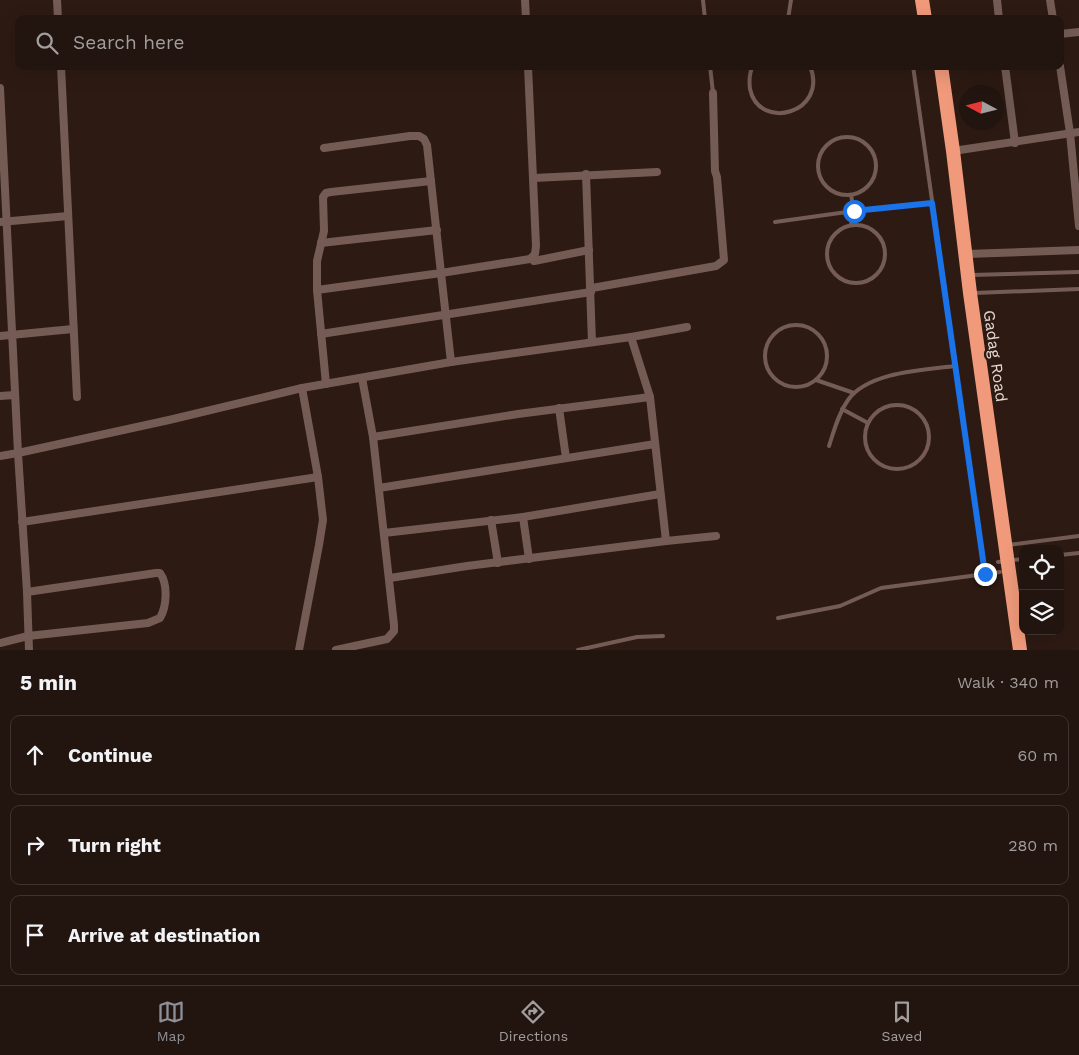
<!DOCTYPE html>
<html lang="en">
<head>
<meta charset="utf-8">
<style>
  :root { --surface:#22140e; --page:#2e211c; --text:#f1f3f6; --muted:#a29e9e; --line:#3f332e; --accent:#8c9099 }
  body { margin:0; font-family:"Work Sans",sans-serif; background:var(--page); color:var(--text) }
  .controls { position:absolute; right:15px; bottom:15px; display:grid; overflow:hidden; border-radius:10px; box-shadow:0 5px 20px #0002 }
  .controls button { width:45px; height:45px; display:grid; place-items:center; padding:0; border:0; border-bottom:1px solid var(--line); background:var(--surface); color:var(--text); font:25px sans-serif }
  .compass { position:absolute; left:959px; top:85px; width:45px; height:45px; border-radius:50%; background:var(--surface); box-shadow:0 5px 20px #0002; rotate:277deg }
  .stop { position:absolute; width:15px; height:15px; margin:-11px; border:4px solid #1a73e8; border-radius:50%; background:#fff }
  .stop.end { background:#1a73e8; border-color:#fff; box-shadow:0 1px 5px #0008 }
  .list { margin:0; padding:0; list-style:none }
  h2 { display:flex; justify-content:space-between; align-items:center; height:65px; margin:0; padding:0 20px; font-size:21px }
  h2 small { font-size:16px; font-weight:400; color:var(--muted) }
  .list li { display:grid; grid-template-columns:32px 1fr auto; gap:15px; align-items:center; box-sizing:border-box; height:80px; margin:0 10px 10px; padding:0 10px; border:1px solid var(--line); border-radius:10px }
  .list b { display:block; font-size:19px; white-space:nowrap }
  .list em { font-size:16px; font-style:normal; color:var(--muted) }
  .icon { flex:none; width:28px; height:28px; fill:none; stroke:currentColor; stroke-width:2; stroke-linecap:round; stroke-linejoin:round }
  .map { position:relative; flex:none; width:1079px; height:650px; overflow:hidden }
  .search { position:absolute; background:var(--surface); box-shadow:0 5px 20px #0002; left:15px; right:15px; top:15px; height:55px; display:flex; align-items:center; gap:12px; box-sizing:border-box; padding:0 18px; border-radius:10px; color:var(--muted); font-size:19px }
  .sheet { height:335px; background:var(--surface) }
  nav { display:flex; justify-content:space-around; align-items:center; box-sizing:border-box; height:70px; border-top:1px solid var(--line); background:var(--surface); font-size:14px; color:var(--muted) }
  nav a { display:grid; justify-items:center; gap:2px }
  nav .on { color:var(--accent) }
  .map>svg:first-child { display:block }
  .lines { fill:none; stroke-linecap:round; stroke-linejoin:round }
  .lane { stroke:#745c54; stroke-width:4 }
  .street { stroke:#745c54; stroke-width:8 }
  .highway { stroke:#f09a7b; stroke-width:14 }
  .route { stroke:#1a73e8; stroke-width:6 }
  .labels { text-anchor:middle; stroke-width:5; stroke-linejoin:round; paint-order:stroke }
  .street-label { font-size:16px; fill:#e5d8d3; stroke:#2d1a13 }
</style>
</head>
<body>
<div class="map">
<svg width="1079" height="650" viewBox="0 0 1079 650">
  <rect width="100%" height="100%" fill="#2d1a13"/>
  <g class="lines">
    <g class="lane">
      <path d="M703 0 705 19"/>
      <path d="M788 19 791 0"/>
      <path d="M710 66 713 93"/>
      <path d="M753 66C749 73 749 81 750 89 759 132 829 113 810 66"/>
      <path d="M913 66 985 574"/>
      <circle cx="847" cy="166" r="29"/>
      <path d="M775 222 854 211 932 203"/>
      <path d="M851 225 854 211 851 195"/>
      <circle cx="856" cy="254" r="29"/>
      <path d="M971 275 1079 272"/>
      <path d="M974 293 1079 289"/>
      <circle cx="796" cy="356" r="31"/>
      <path d="M816 380 854 393"/>
      <circle cx="897" cy="437" r="32"/>
      <path d="M842 409 868 423"/>
      <path d="M829 446C834 431 838 414 848 400 868 372 923 370 955 366"/>
      <path d="M1008 545 1079 536"/>
      <path d="M1060 555 1079 553"/>
      <path d="M998 562 1023 559"/>
      <path d="M778 618 840 606 881 588 1000 572"/>
      <path d="M578 650 637 637 663 636"/>
    </g>
    <g class="street">
      <path d="M57 0 58 19"/>
      <path d="M525 0 526 19"/>
      <path d="M997 0 999 19"/>
      <path d="M1050 0 1053 19"/>
      <path d="M1060 34 1079 32"/>
      <path d="M61 66 77 397"/>
      <path d="M1005 66 1015 143"/>
      <path d="M1060 66 1070 133 1079 226"/>
      <path d="M0 88 18 453 0 456"/>
      <path d="M953 151 1079 132"/>
      <path d="M586 174 592 342"/>
      <path d="M534 178 657 172"/>
      <path d="M0 222 68 216"/>
      <path d="M321 243 437 230"/>
      <path d="M966 254 1079 250"/>
      <path d="M534 261 589 250"/>
      <path d="M317 290 441 273 427 145 424 139 419 136H410L324 148"/>
      <path d="M321 334 591 292 592 288 716 266 724 260 717 177 715 171 713 93"/>
      <path d="M0 336 73 329"/>
      <path d="M631 337 687 327"/>
      <path d="M451 362 631 337 650 397 666 541"/>
      <path d="M326 384 317 290V261L324 231 323 197 326 193 331 192 431 181"/>
      <path d="M0 396 15 395"/>
      <path d="M559 408 566 458"/>
      <path d="M373 437 518 414 650 397"/>
      <path d="M379 488 655 444"/>
      <path d="M523 517 529 559"/>
      <path d="M491 520 498 563"/>
      <path d="M22 522 318 477"/>
      <path d="M384 533 523 517 660 494"/>
      <path d="M390 578 467 566 666 541 716 536"/>
      <path d="M0 643 28 636 148 623 160 618C167 606 168 584 160 573H156L27 592"/>
      <path d="M29 650 27 592 18 453 169 420 302 388 451 362 441 273 530 259 535 254 536 246 528 66"/>
      <path d="M299 650 319 545 323 520 318 477 302 388"/>
      <path d="M336 650 387 639 394 631V625L373 437 362 378"/>
    </g>
    <g class="highway">
      <path d="M922 0 925 19"/>
      <path d="M941 66 953 151 970 293 1020 650"/>
    </g>
  </g>
  <g class="lines">
    <path class="route" d="M854 211 932 203 985 574"/>
  </g>
  <g class="labels">
    <g class="street-label">
      <text transform="translate(996 356) rotate(82)" y="6">Gadag Road</text>
    </g>
  </g>
</svg>
<div class="controls">
<button><svg class="icon" aria-label="locate" viewBox="0 0 24 24"><circle cx="12" cy="12" r="6"/><path d="M12 2v4M12 18v4M2 12h4M18 12h4"/></svg></button>
<button><svg class="icon" aria-label="layers" viewBox="0 0 24 24"><path d="M12 4l9 5-9 5-9-5zM3 14l9 5 9-5"/></svg></button>
</div>
<svg class="compass" viewBox="-18 -18 36 36"><path d="M0-13l5 13h-10z" fill="#e53935"/><path d="M0 13l5-13h-10z" fill="#a29e9e"/></svg>
<div class="stop" style="left:854px;top:211px"></div>
<div class="stop end" style="left:985px;top:574px"></div>
<div class="search"><svg class="icon" aria-label="search" viewBox="0 0 24 24"><circle cx="10" cy="10" r="6"/><path d="M15 15l6 6"/></svg>Search here</div>
</div>
<section class="sheet">
<h2>5 min<small>Walk · 340 m</small></h2>
<ul class="list">
<li><svg class="icon" aria-label="ahead" viewBox="0 0 24 24"><path d="M12 20V5M6 11l6-6 6 6"/></svg><div><b>Continue</b></div><em>60 m</em></li>
<li><svg class="icon" aria-label="right" viewBox="0 0 24 24"><path d="M7 20v-9h11M14 6l5 5-5 5"/></svg><div><b>Turn right</b></div><em>280 m</em></li>
<li><svg class="icon" aria-label="arrive" viewBox="0 0 24 24"><path d="M6 21V4h12l-3 4 3 4H6"/></svg><div><b>Arrive at destination</b></div></li>
</ul>
</section>
<nav>
<a class="on"><svg class="icon" aria-label="map" viewBox="0 0 24 24"><path d="M3 6l6-2 6 2 6-2v14l-6 2-6-2-6 2zM9 4v14M15 6v14"/></svg>Map</a>
<a><svg class="icon" aria-label="directions" viewBox="0 0 24 24"><path d="M12 3l9 9-9 9-9-9zM9 14v-3h6M13 9l2 2-2 2"/></svg>Directions</a>
<a><svg class="icon" aria-label="saved" viewBox="0 0 24 24"><path d="M7 4h10v16l-5-4-5 4z"/></svg>Saved</a>
</nav>
</body>
</html>
